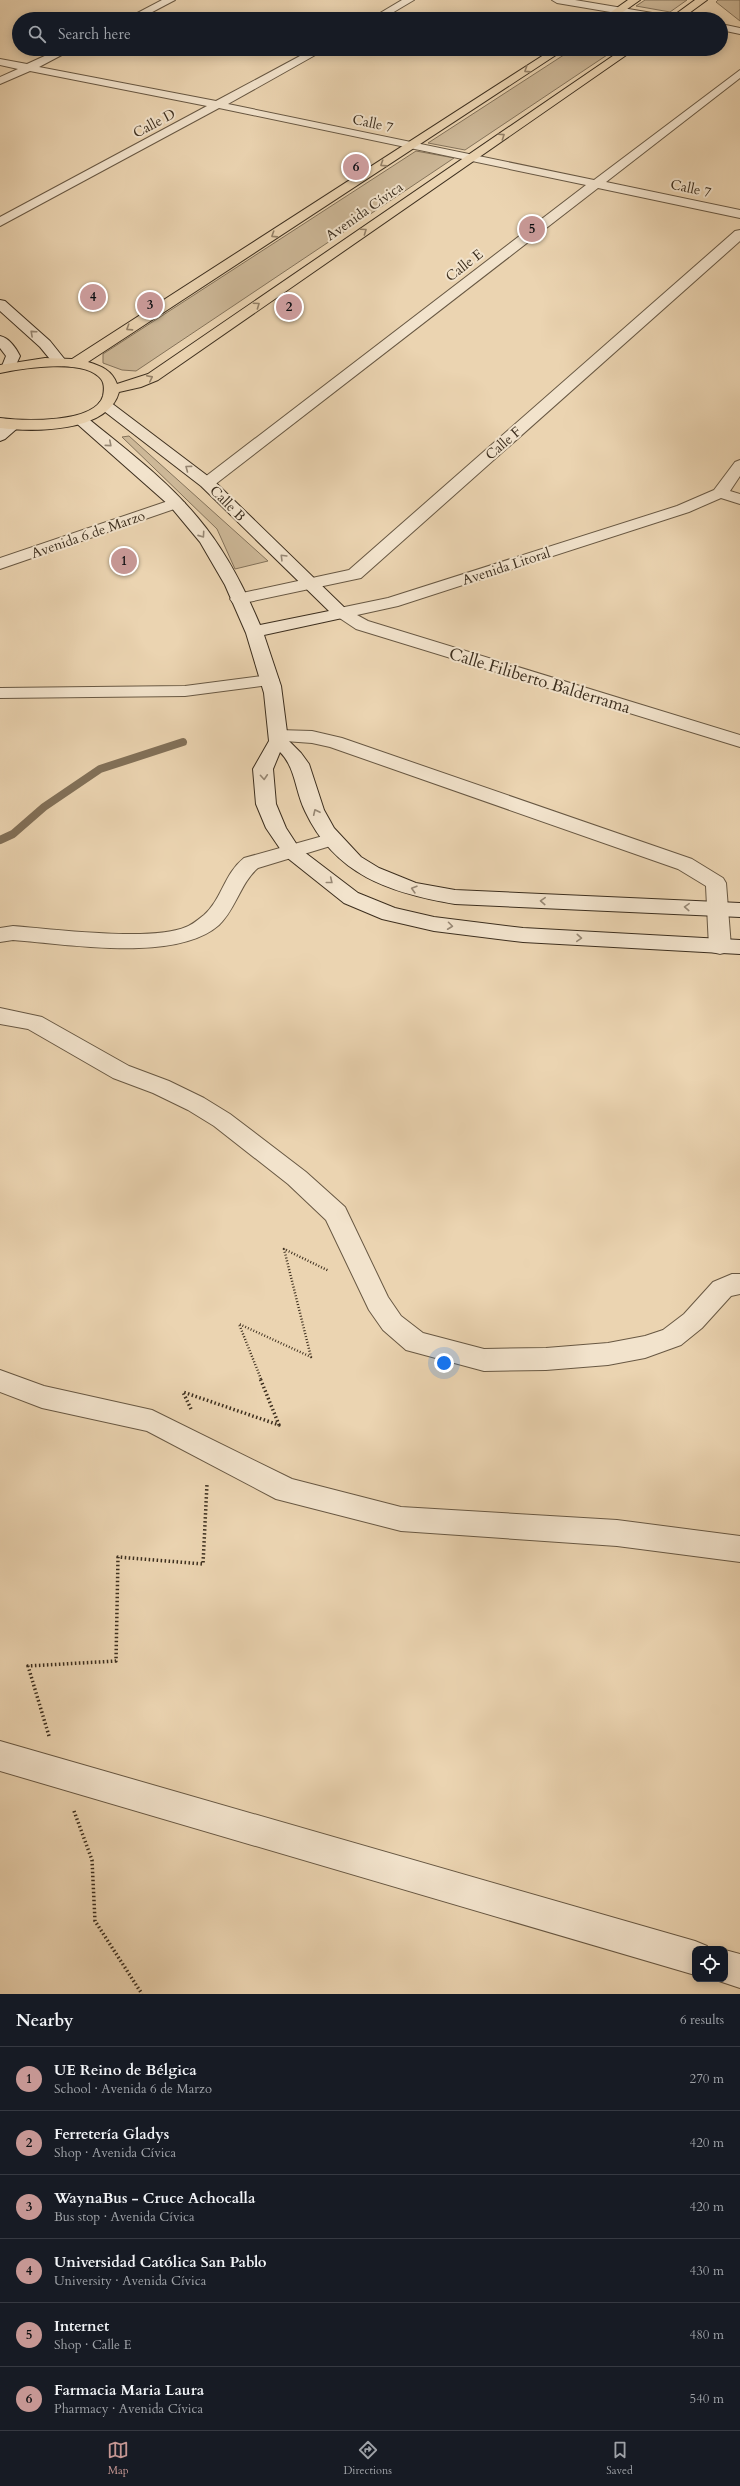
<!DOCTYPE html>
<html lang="en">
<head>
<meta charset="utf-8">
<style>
  :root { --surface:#171b24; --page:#20242c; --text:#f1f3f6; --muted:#9ea1a6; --line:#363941; --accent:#c59692 }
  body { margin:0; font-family:Cardo,serif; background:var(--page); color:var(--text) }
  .controls { position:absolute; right:12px; bottom:12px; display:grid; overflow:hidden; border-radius:8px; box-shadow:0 2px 10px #0003 }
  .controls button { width:36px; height:36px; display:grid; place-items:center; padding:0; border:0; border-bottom:1px solid var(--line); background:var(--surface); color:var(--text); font:20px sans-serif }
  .you { position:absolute; left:444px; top:1363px; width:14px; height:14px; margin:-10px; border:3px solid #fff; border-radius:50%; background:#1a73e8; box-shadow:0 0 0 6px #1a73e833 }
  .badge { display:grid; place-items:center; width:26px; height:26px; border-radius:50%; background:var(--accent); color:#111; font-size:13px; font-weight:700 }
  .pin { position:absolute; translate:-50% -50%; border:2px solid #fff; box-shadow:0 1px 4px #0006 }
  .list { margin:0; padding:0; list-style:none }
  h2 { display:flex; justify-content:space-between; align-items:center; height:52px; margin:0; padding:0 16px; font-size:17px }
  h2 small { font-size:13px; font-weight:400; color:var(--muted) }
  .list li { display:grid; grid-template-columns:26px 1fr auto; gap:12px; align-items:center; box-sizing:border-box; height:64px; padding:0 16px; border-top:1px solid var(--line) }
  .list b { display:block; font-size:15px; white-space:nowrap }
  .list p { margin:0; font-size:13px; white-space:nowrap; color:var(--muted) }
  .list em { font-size:13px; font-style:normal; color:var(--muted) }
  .icon { flex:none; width:22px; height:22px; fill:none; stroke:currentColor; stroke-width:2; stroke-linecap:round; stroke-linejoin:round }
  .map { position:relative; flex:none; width:740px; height:1994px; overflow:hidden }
  .search { position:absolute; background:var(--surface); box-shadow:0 2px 10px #0003; left:12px; right:12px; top:12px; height:44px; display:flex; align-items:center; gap:10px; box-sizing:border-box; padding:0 14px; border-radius:22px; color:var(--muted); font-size:15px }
  .sheet { height:436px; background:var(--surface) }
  nav { display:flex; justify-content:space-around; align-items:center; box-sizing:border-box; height:56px; border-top:1px solid var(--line); background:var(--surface); font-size:11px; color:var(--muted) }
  nav a { display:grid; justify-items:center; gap:2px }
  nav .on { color:var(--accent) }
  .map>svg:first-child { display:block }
  .green { fill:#cdb898; stroke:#84735b }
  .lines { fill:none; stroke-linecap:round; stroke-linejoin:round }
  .stream { stroke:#827058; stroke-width:8 }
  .street-casing { stroke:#685843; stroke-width:2 }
  .secondary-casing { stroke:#3c2e1e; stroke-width:2 }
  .primary-casing { stroke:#3c2e1e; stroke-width:2 }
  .path-far1 { stroke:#3c2e1e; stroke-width:2.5; stroke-dasharray:1 2; stroke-linecap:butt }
  .path { stroke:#3c2e1e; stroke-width:3.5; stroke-dasharray:1.5 2.5; stroke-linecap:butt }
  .street { fill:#f2e3cc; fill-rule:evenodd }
  .secondary { fill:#f2e3cc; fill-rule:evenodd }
  .primary { fill:#ebd4b1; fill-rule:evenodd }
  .oneway { stroke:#948168 }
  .oneway2 { stroke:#978875 }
  .labels { text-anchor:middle; stroke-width:4; stroke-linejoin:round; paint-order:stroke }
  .far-street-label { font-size:14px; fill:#3c2e1e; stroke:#f2e3cc }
  .street-label { font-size:17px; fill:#3c2e1e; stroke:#f2e3cc }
</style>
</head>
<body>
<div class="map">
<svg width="740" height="1994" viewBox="0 0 740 1994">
  <rect width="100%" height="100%" fill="#ebd4b1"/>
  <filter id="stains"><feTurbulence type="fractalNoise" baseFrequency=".005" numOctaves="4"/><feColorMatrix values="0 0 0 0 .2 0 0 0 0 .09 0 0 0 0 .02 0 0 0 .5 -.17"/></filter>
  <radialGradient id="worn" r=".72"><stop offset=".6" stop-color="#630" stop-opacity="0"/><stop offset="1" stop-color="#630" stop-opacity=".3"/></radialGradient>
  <g class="green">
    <path d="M645 0H687L670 12 636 6Z"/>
    <path d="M718 0H740V21L716 2Z"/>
    <path d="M573 49H616L465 150 428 143Z"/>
    <path d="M416 151 454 158 136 371 122 370 103 363V354Z"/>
    <path d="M129 436 268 561 235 569 217 529 122 437Z"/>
  </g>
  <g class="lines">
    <path class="stream" d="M0 840 13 834 44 807 100 769 183 742"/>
    <defs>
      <g id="street">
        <path d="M162 0H175L139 19H126Z"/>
        <path d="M402 0H414L382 19H370Z"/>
        <path d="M552 0H575L670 16 675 19H652L557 3Z"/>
        <path d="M721 24 740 28V34L721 30Z"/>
        <path d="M60 49H73L39 67 216 101 313 49H326L228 104 594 180 740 70V78L606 182 740 210V218L598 188 213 486 207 488 199 483 201 480 586 185 219 108 0 226V217L207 106 30 71 0 84V77L18 69 0 65V59L27 64Z"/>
        <path d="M740 230V241L361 578 239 604 233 603 230 599 233 595 349 570 735 231Z"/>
        <path d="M740 460V476L730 491 740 494V504L721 498 689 512 398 606 357 615 368 621 740 735V747L356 629 332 613 335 609 388 598 677 506 714 490 735 462Z"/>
        <path d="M177 498 185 503 183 506 0 569V558Z"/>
        <path d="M270 675 276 676 279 680 276 684 185 696 0 698V688L185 686Z"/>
        <path d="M278 730 312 731 342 738 692 859 723 878 726 883 731 947 728 952 720 954 712 952 709 947 706 886 678 869 330 747 312 743 271 740 269 736 271 732Z"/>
        <path d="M330 834 337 836 340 840 337 844 258 868C241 882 236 909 219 925 176 963 67 944 13 940L0 942V928L13 926C53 929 152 942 186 927 192 925 199 919 204 915 222 899 224 874 244 858Z"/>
        <path d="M0 1008 42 1017 129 1066 169 1081 204 1098 230 1114 306 1172 345 1207 388 1297 401 1316 423 1333 484 1349 546 1348 608 1343 645 1336 663 1330 684 1314 713 1282 732 1274H740V1294L731 1296 702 1328 681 1345 645 1358 608 1365 546 1370 484 1371 406 1350 383 1330 369 1310 326 1220 288 1184 214 1126 188 1110 153 1093 113 1078 28 1029 0 1024Z"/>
        <path d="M0 1370 44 1386 152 1410 292 1479 401 1507 617 1520 740 1536V1562L617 1546 401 1531 276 1499 147 1431 42 1408 0 1392Z"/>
        <path d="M0 1741 695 1941 707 1946 708 1949H695V1975L0 1771Z"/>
        <path d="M725 1950 740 1954V1988L713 1979H725Z"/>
      </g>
      <g id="secondary">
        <path d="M0 300 5 301 50 341 66 361 64 364H54L40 347 0 311Z"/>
        <path d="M0 336C9 338 16 348 20 356L14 369 9 370 2 366 6 356 0 348Z"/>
        <path d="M105 401 110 402 213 480 350 613 347 617 264 635 281 686 288 740 301 753 309 764 324 810 334 828 361 857 379 868 416 883 455 890 740 903V917L455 904C390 893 335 875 305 811 295 791 296 768 280 752L273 769 276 804 286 828 299 848 358 893 395 908 434 917 523 928 740 940V954L523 942 434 931 382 919 344 903 285 856 266 828 256 804 253 769 269 741 264 693 246 633 225 585 200 542 170 506 75 422 73 419 75 416H85C124 448 166 479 198 518 225 550 244 587 260 625L329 611 201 486 100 408 98 405 100 402Z"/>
        <path d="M13 420 21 425 5 439 0 441V428Z"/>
      </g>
      <g id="primary">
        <path d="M628 0H640L613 19H601Z"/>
        <path d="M695 0H707L681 19H669Z"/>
        <path d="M553 49H565L88 362C101 366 112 370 117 384L148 374 623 49H635L158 380 141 387 119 392C108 433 33 432 0 428V418C22 421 95 424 103 396 104 391 105 384 101 379 85 358 23 368 0 373V365L45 358 72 359Z"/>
      </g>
    </defs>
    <use href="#street" class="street-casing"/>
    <use href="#secondary" class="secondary-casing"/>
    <use href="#primary" class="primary-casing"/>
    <path class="path-far1" d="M261 1379 239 1324 311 1357 284 1249 329 1271"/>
    <g class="path">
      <path d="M191 1409 183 1392 279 1425 260 1378"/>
      <path d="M49 1736 28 1666 116 1661 118 1557 203 1564 207 1484"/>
      <path d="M74 1811 92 1860 95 1921 142 1994"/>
    </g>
    <use href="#street" class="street"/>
    <use href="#secondary" class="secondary"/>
    <use href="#primary" class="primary"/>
  </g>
  <defs><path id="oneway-chevron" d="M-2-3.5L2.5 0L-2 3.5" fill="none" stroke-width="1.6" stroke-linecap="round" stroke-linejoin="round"/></defs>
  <g class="oneway">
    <use href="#oneway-chevron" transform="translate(527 70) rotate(147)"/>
    <use href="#oneway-chevron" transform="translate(502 136) rotate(-34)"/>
    <use href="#oneway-chevron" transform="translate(383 164) rotate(147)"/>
    <use href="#oneway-chevron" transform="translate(364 231) rotate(-35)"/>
    <use href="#oneway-chevron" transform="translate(274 235) rotate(147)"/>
    <use href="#oneway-chevron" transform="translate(257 305) rotate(-35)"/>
    <use href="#oneway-chevron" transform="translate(129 328) rotate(147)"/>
    <use href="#oneway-chevron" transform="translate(150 378) rotate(-26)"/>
  </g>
  <g class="oneway2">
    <use href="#oneway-chevron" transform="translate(33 333) rotate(-138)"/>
    <use href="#oneway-chevron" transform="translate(109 444) rotate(41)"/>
    <use href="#oneway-chevron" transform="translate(188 468) rotate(-143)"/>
    <use href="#oneway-chevron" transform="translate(202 535) rotate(55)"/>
    <use href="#oneway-chevron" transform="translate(283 557) rotate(-135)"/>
    <use href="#oneway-chevron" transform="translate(264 777) rotate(86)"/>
    <use href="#oneway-chevron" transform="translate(316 812) rotate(-115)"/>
    <use href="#oneway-chevron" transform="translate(330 881) rotate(39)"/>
    <use href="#oneway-chevron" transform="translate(414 889) rotate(-164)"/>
    <use href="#oneway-chevron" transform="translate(543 901) rotate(-177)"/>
    <use href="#oneway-chevron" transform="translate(687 907) rotate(-177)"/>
    <use href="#oneway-chevron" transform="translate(450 926) rotate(7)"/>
    <use href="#oneway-chevron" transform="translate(579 938) rotate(4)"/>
  </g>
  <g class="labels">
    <g class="far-street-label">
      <text transform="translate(154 123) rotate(-28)" y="5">Calle D</text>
      <text transform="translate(373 123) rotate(12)" y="5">Calle 7</text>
      <text transform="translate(691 188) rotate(12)" y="5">Calle 7</text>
      <text transform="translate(364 211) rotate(-35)" y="5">Avenida Cívica</text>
      <text transform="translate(464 265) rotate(-38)" y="5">Calle E</text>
      <text transform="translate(503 443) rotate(-41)" y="5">Calle F</text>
      <text transform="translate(228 503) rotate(45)" y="5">Calle B</text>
      <text transform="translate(88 534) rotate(-19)" y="5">Avenida 6 de Marzo</text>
      <text transform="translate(506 566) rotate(-18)" y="5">Avenida Litoral</text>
    </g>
    <g class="street-label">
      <text transform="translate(540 680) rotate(17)" y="6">Calle Filiberto Balderrama</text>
    </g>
  </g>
  <rect width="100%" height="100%" filter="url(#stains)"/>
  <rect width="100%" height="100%" fill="url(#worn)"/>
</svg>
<div class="controls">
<button><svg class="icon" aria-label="locate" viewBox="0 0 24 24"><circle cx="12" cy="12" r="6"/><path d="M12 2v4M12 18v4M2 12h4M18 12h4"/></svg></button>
</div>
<div class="you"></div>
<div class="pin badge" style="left:124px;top:561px">1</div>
<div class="pin badge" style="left:289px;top:307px">2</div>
<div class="pin badge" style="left:150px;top:305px">3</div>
<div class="pin badge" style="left:93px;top:297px">4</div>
<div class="pin badge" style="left:532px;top:229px">5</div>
<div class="pin badge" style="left:356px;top:167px">6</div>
<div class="search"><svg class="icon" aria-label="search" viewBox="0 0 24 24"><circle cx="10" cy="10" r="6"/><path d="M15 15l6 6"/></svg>Search here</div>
</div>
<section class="sheet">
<h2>Nearby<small>6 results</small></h2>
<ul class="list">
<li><span class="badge">1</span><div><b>UE Reino de Bélgica</b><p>School · Avenida 6 de Marzo</p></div><em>270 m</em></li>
<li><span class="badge">2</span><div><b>Ferretería Gladys</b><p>Shop · Avenida Cívica</p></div><em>420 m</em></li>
<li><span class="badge">3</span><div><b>WaynaBus - Cruce Achocalla</b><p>Bus stop · Avenida Cívica</p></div><em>420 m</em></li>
<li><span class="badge">4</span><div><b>Universidad Católica San Pablo</b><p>University · Avenida Cívica</p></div><em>430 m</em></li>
<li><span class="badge">5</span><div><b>Internet</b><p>Shop · Calle E</p></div><em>480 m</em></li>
<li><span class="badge">6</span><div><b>Farmacia Maria Laura</b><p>Pharmacy · Avenida Cívica</p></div><em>540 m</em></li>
</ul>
</section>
<nav>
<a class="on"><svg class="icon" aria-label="map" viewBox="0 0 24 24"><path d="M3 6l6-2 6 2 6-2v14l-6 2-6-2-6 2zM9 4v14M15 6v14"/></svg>Map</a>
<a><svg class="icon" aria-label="directions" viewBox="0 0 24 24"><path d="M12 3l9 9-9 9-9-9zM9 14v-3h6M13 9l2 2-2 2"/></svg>Directions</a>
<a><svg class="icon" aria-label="saved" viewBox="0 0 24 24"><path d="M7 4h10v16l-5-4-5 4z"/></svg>Saved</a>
</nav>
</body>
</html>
